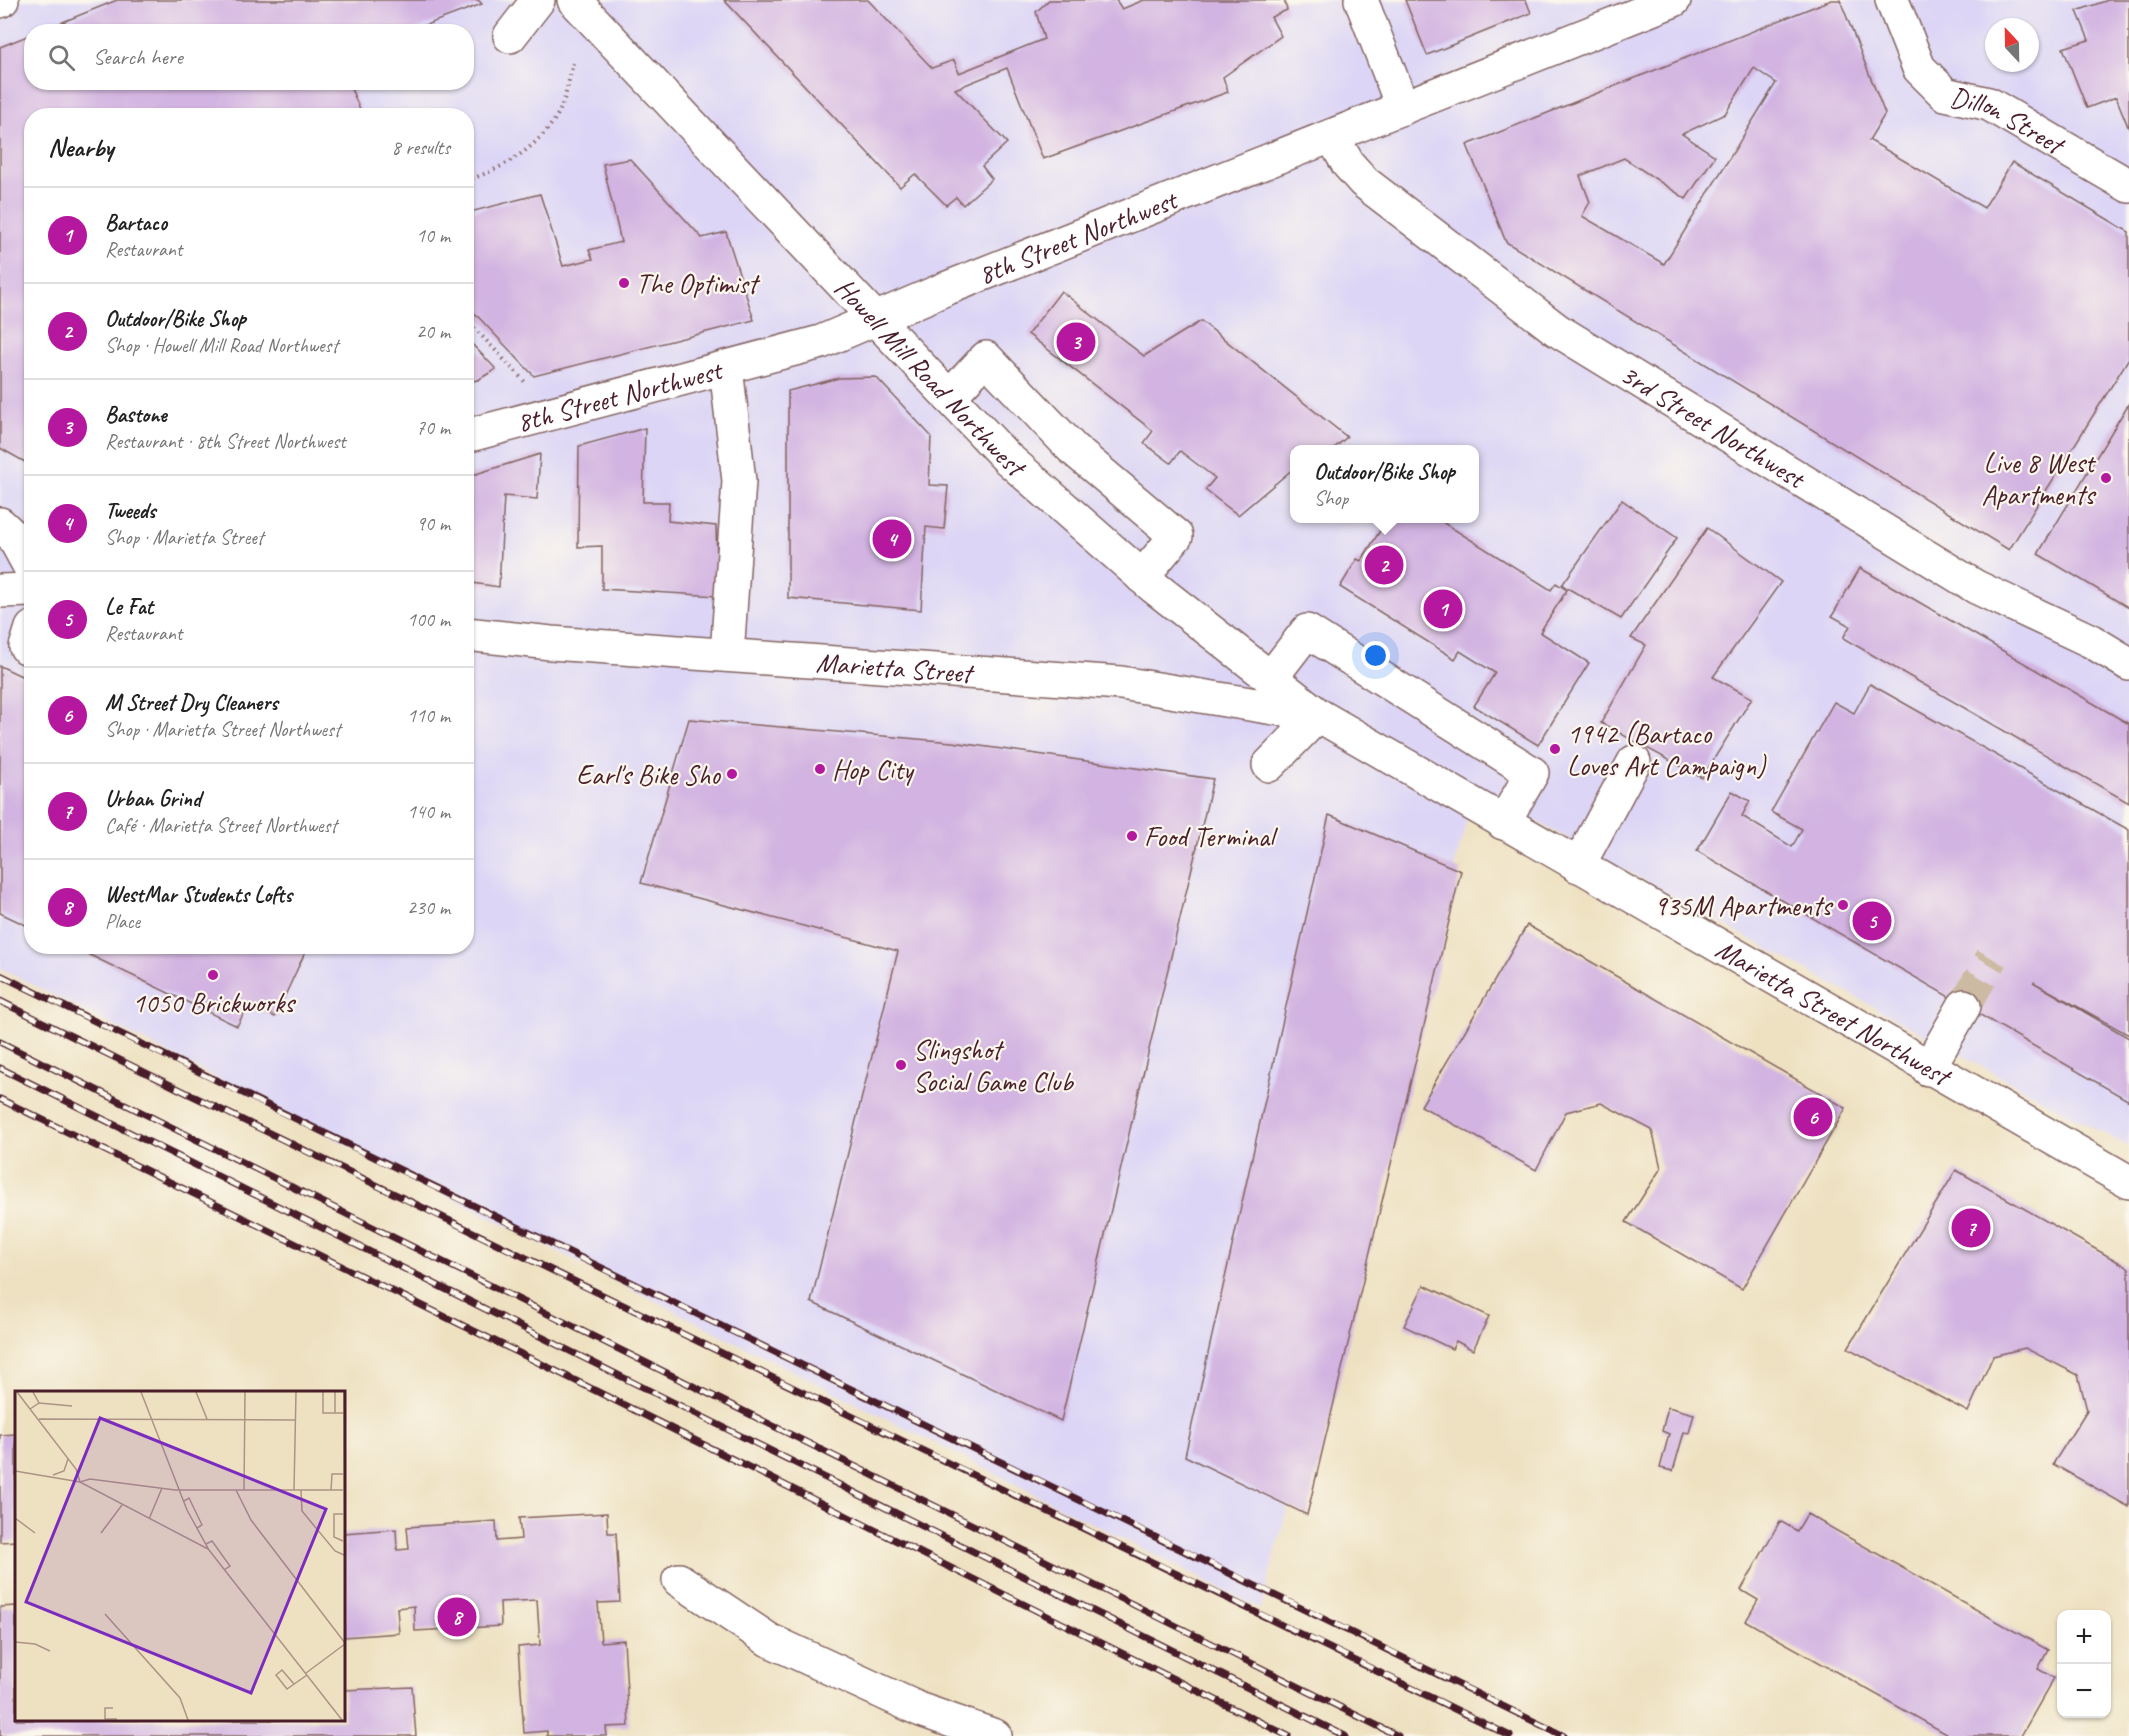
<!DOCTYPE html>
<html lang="en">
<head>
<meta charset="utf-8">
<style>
  :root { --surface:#fff; --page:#f6f6f6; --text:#222; --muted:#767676; --line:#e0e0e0; --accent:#b5179e }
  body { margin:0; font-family:Caveat,sans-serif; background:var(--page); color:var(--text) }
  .controls { position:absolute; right:18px; bottom:18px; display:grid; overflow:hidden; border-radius:12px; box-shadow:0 2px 4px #0004 }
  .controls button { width:54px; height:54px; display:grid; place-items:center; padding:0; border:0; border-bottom:2px solid var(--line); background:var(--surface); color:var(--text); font:30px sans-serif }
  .compass { position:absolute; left:1985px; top:18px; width:54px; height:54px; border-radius:50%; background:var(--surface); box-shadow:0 2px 4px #0004; rotate:338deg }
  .you { position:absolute; left:1376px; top:656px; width:21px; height:21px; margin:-15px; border:4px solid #fff; border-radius:50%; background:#1a73e8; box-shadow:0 0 0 9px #1a73e833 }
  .badge { display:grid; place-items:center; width:39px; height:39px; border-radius:50%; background:var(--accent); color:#fff; font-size:20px; font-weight:700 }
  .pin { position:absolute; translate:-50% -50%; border:3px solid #fff; box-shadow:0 2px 6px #0006 }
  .popup { position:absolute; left:1290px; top:445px; width:189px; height:78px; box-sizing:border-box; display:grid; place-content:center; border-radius:12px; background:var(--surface); filter:drop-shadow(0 2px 4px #0005); font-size:20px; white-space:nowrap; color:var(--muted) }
  .popup b { font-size:22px; color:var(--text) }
  .popup::after { content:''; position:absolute; left:50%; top:100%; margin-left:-12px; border:12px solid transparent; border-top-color:var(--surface) }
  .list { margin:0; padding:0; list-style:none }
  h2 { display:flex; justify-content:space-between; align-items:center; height:78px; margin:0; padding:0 24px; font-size:26px }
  h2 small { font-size:20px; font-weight:400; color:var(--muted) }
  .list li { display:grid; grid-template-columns:39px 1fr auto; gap:18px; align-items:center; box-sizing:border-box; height:96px; padding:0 24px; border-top:2px solid var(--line) }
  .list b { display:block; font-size:22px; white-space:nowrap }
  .list p { margin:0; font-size:20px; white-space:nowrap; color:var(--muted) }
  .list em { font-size:20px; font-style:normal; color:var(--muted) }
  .icon { flex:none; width:33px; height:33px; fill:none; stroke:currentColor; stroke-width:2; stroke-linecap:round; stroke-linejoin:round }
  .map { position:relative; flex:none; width:2129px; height:1736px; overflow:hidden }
  .search { position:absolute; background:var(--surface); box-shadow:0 2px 4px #0004; left:24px; top:24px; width:450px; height:66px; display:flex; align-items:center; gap:15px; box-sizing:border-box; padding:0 21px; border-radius:24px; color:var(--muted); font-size:22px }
  .panel { position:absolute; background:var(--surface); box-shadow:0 2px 4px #0004; left:24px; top:108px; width:450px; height:846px; border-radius:24px }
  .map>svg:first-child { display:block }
  .built { fill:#dcd5f6; fill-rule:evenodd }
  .building { fill:#d2b3e1; fill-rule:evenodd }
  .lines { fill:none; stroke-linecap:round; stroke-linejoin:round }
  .minor-tunnel { stroke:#cdbaa3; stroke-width:33; stroke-dasharray:33 16; stroke-linecap:butt }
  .minor-casing { stroke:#836360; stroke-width:36 }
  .major-casing { stroke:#836360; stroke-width:36 }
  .path { stroke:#836360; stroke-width:4; stroke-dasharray:1.5 4.5; stroke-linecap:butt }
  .minor { stroke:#fff; stroke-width:33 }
  .major { stroke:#fff; stroke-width:33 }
  .rail-casing { stroke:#4a1f2b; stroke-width:7 }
  .rail { stroke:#fbf7ec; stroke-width:4.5; stroke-dasharray:14; stroke-linecap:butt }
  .poi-dot { fill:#b5179e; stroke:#fbf7ec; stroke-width:2 }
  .labels { text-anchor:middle; stroke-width:4.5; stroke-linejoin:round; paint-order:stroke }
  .street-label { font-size:28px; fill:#4a1f2b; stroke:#fbf7ec }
  .poi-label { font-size:28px; fill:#4a1f2b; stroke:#fbf7ec; text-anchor:start }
  .inset-road { fill:none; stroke:#ac9385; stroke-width:1.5 }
  .view { fill:#7b2cbf; fill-opacity:0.15; stroke:#7b2cbf; stroke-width:3 }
  .inset-edge { fill:none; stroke:#4a1f2b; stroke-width:3 }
</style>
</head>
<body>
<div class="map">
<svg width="2129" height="1736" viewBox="0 0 2129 1736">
  <rect width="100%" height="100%" fill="#fbf7ec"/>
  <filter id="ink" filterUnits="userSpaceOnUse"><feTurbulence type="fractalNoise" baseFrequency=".0167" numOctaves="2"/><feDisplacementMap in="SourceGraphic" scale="12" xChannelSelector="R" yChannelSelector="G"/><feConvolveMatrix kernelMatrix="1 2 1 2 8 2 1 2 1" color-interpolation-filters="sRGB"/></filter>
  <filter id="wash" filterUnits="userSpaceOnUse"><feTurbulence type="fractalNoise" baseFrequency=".008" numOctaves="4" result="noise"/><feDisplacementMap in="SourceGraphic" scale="24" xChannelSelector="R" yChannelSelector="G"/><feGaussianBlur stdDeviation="1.35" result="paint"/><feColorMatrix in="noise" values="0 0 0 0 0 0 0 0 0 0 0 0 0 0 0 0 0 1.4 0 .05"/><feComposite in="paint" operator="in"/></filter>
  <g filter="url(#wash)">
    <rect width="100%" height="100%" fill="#eee1c1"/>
    <path class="built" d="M0 0H2129V1147L1475 788 1261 1609 0 968ZM1994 27H2030V63H1994ZM32 32H466V82H32ZM32 116H466V946H32ZM1294 450H1474V518H1294Z"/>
    <g id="blocks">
      <g class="building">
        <path d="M117 0H478L482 4 407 32H38Z"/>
        <path d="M724 0H868L932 68 954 60 959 73 1044 39 1036 12 1049 0H1116L1122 9 1144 0H1284L1287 10 1271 17 1281 36 1223 77 1228 92 1043 159 1007 68 955 89 1007 143 982 166 992 179 963 205 956 197 946 205 915 174 900 187Z"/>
        <path d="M1405 0H1526L1531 13 1427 55Z"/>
        <path d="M1831 0H1840L1885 114 1869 140 1984 208 2012 162 2129 232V358L2009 550 1506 242 1467 145ZM1754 68 1776 83 1664 264 1582 216 1590 202 1580 176 1624 158 1686 199 1715 156 1682 134 1725 114Z"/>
        <path d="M2108 0H2129V129L2116 97 2087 108 2063 48 2089 40 2077 11Z"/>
        <path d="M32 34V82H348L363 116H32V466L0 448V47Z"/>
        <path d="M630 159 702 238 726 232 754 320 534 376 466 304V213L540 194 563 266 593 259 589 250 621 242 603 164Z"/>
        <path d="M1061 291 1144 356 1201 321 1347 437 1332 450H1294V468L1238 515 1205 490 1215 478 1180 451 1171 463 1144 443 1153 431 1028 334Z"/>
        <path d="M466 338 496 369 478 380 466 382Z"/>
        <path d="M876 377 931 436 929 485 948 486 944 529 926 527 921 610 788 598V391L839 378Z"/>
        <path d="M2129 403V608L2038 554Z"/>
        <path d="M645 428 643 502H669L668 521 716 526 718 596 602 589V546L578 547 579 446Z"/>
        <path d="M540 454 537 499 504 496 499 587 466 582V477Z"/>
        <path d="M1622 500 1677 538 1621 619 1562 585Z"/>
        <path d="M1388 518H1436L1551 590 1556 583 1567 590 1540 632 1589 663 1538 745 1474 706 1495 673 1460 651 1455 659 1340 587 1357 559 1361 561Z"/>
        <path d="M1707 528 1781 582 1713 677 1752 698 1702 778 1601 723 1646 645 1631 638Z"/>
        <path d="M1860 568 2129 724V803L1843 638 1850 626 1832 616Z"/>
        <path d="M0 666 32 681V928L0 913Z"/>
        <path d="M1870 684 2129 830V1035L2033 982 2129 1038V1101L1697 851 1732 791 1750 801 1742 816 1792 847 1802 829 1771 812 1834 702 1854 713Z"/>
        <path d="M689 719 952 742 1213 779 1061 1421 811 1302 898 951 641 883Z"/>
        <path d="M1329 815 1461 871 1307 1515 1185 1456Z"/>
        <path d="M1527 925 1846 1108 1742 1289 1626 1222 1661 1168 1652 1130 1601 1103 1566 1112 1536 1170 1421 1106Z"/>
        <path d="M71 946H308L275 1017 249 1004 237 1026Z"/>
        <path d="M1956 1170 2129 1268V1507L2053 1464 2087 1410 2078 1375 2025 1348 1993 1356 1968 1412 1848 1348Z"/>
        <path d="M1424 1285 1489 1316 1473 1350 1456 1341 1452 1349 1404 1326Z"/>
        <path d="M1668 1407 1694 1414 1689 1433 1684 1432 1673 1471 1660 1468 1669 1434 1662 1431Z"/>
        <path d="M16 1434V1541L0 1542V1435Z"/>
        <path d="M607 1513 608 1533H616L620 1602 598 1603 601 1642 624 1640 629 1726 606 1727 607 1736H547V1731L524 1733 518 1647 540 1645 537 1600 500 1602 501 1626 415 1631 414 1606 397 1608 399 1633 344 1637V1533L396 1529 397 1550 409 1549 407 1527 496 1521 497 1541 521 1539 519 1518Z"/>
        <path d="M1807 1514 2048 1650 2038 1669 2054 1678 2021 1736H1950L1746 1621 1758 1600 1741 1590 1780 1521 1797 1531Z"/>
        <path d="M16 1606V1720H344V1690L412 1687 416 1736H0V1607Z"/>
      </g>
    </g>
  </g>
  <g filter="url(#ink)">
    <use href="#blocks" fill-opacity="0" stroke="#836360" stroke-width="1.5"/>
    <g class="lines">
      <path class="minor-tunnel" d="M1964 1006 1992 958"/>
      <defs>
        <g id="minor">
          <path d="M1361 0 1403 108"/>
          <path id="s1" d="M1892 0 1919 68 1945 94 1989 104 2129 186"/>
          <path d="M0 1 2 0"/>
          <path d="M510 36 538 0"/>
          <path id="s2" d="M1332 136 1348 164 1364 182 1557 330 1976 587 2091 641 2129 664"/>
          <path d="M726 367 739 481 727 655"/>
          <path d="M949 397 986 358 1072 448 1176 536 1142 577"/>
          <path id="s3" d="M466 436 821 342 945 289 1674 0"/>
          <path d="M0 524 13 536 32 571"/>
          <path d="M0 591 32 590"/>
          <path id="s4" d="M466 634 551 643 1121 683 1318 715"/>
          <path d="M26 647 32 628"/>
          <path d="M1270 679 1307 631 1532 773 1503 823"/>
          <path d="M1269 765 1318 715"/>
          <path d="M1578 866 1634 762"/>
          <path d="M1928 1069 1964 1006"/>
          <path d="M679 1580 769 1640 921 1710 995 1736"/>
        </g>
        <g id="major">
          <path id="s5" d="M574 0 1006 457 1154 587 1318 715 2129 1182"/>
        </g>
      </defs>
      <use href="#minor" class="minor-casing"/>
      <use href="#major" class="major-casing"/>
      <g class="path">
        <path d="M466 180C501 171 542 145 559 112 566 98 569 79 573 63"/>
        <path d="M466 319 525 382"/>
      </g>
      <use href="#minor" class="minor"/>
      <use href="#major" class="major"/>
      <defs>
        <g id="rail">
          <path d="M0 975C520 1231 1044 1480 1564 1736"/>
          <path d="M0 1001C502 1249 1008 1489 1510 1736"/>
          <path d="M0 1042 1398 1736"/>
          <path d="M0 1068 1345 1736"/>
          <path d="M0 1099 564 1375 1288 1736"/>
        </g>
      </defs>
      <use href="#rail" class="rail-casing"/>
      <use href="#rail" class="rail"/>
    </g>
  </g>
  <g class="poi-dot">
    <circle cx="624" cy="283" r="6"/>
    <circle cx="2106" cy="478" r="6"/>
    <circle cx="1555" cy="749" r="6"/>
    <circle cx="820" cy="769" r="6"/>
    <circle cx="732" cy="774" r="6"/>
    <circle cx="1132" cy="836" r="6"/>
    <circle cx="1843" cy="905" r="6"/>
    <circle cx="213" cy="975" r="6"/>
    <circle cx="901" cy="1065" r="6"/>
  </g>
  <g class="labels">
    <g class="street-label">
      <text dy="10" stroke="none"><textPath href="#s1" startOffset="177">Dillon Street</textPath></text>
      <text dy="10" stroke="none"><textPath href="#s3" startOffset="644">8th Street Northwest</textPath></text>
      <text dy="10" stroke="none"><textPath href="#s5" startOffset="518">Howell Mill Road Northwest</textPath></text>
      <text dy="10" stroke="none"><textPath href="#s3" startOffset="158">8th Street Northwest</textPath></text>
      <text dy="10" stroke="none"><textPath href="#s2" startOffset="482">3rd Street Northwest</textPath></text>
      <text dy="10" stroke="none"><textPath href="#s4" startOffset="429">Marietta Street</textPath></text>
      <text dy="10" stroke="none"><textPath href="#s5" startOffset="1628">Marietta Street Northwest</textPath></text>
    </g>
    <g class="poi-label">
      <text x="636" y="293">The Optimist</text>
      <text x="2094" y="472" text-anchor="end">Live 8 West<tspan x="2094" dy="32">Apartments</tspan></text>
      <text x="1567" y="743">1942 (Bartaco<tspan x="1567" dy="32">Loves Art Campaign)</tspan></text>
      <text x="832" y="779">Hop City</text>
      <text x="720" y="784" text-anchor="end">Earl's Bike Sho</text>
      <text x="1144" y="846">Food Terminal</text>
      <text x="1831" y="915" text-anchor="end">935M Apartments</text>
      <text x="213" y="1012" text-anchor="middle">1050 Brickworks</text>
      <text x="913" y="1059">Slingshot<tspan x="913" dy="32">Social Game Club</tspan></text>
    </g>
  </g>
  <g transform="translate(15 1391)">
    <rect width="330" height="330" fill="#eee1c1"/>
    <path class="inset-road" d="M2 1 61 78 65 91M126 1 172 119 194 159 327 329M181 1 192 28M308 1V22H329M320 1V22M329 1 330 178M24 12 57 15M15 18 24 12 18 1M24 28 280 29M0 80 65 91 193 158M38 84 49 80 53 68M65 91 75 88 160 99H328M221 99 236 129 330 252M229 99 230 1M279 99 281 1M286 99 287 120 320 160 329 164M316 99 317 83H328M169 110 174 107 187 134 182 137M328 123H319V146L328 150M0 127 20 142M134 128 147 97M86 142 107 114M191 153 197 150 215 175 209 179M90 223 165 307 173 329M0 251 20 253 35 260M291 282 330 253M279 293 267 279 261 284 272 298 292 284M98 317H90V328H102"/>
    <path class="view" d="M85 27 311 118 236 302 11 211Z"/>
    <rect width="330" height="330" class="inset-edge"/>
  </g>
</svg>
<div class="controls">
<button>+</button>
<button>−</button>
</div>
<svg class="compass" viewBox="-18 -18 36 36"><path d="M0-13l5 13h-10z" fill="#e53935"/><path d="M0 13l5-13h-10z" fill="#767676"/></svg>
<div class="you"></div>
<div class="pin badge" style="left:1443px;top:609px">1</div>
<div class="pin badge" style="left:1384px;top:565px">2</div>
<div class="popup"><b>Outdoor/Bike Shop</b>Shop</div>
<div class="pin badge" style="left:1076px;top:342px">3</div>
<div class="pin badge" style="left:892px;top:539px">4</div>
<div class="pin badge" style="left:1872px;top:921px">5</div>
<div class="pin badge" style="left:1813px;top:1117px">6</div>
<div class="pin badge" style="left:1971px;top:1228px">7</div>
<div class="pin badge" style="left:457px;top:1617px">8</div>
<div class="search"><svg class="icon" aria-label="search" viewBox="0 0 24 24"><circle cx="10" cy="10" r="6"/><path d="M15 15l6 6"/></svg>Search here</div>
<section class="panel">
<h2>Nearby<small>8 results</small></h2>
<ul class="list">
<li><span class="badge">1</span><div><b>Bartaco</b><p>Restaurant</p></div><em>10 m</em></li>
<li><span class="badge">2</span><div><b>Outdoor/Bike Shop</b><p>Shop · Howell Mill Road Northwest</p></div><em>20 m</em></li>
<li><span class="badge">3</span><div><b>Bastone</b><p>Restaurant · 8th Street Northwest</p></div><em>70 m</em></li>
<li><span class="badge">4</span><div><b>Tweeds</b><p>Shop · Marietta Street</p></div><em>90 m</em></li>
<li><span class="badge">5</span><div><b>Le Fat</b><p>Restaurant</p></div><em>100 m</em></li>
<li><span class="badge">6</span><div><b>M Street Dry Cleaners</b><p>Shop · Marietta Street Northwest</p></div><em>110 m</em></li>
<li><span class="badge">7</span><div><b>Urban Grind</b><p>Café · Marietta Street Northwest</p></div><em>140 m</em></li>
<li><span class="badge">8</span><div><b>WestMar Students Lofts</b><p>Place</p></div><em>230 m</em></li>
</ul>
</section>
</div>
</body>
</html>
